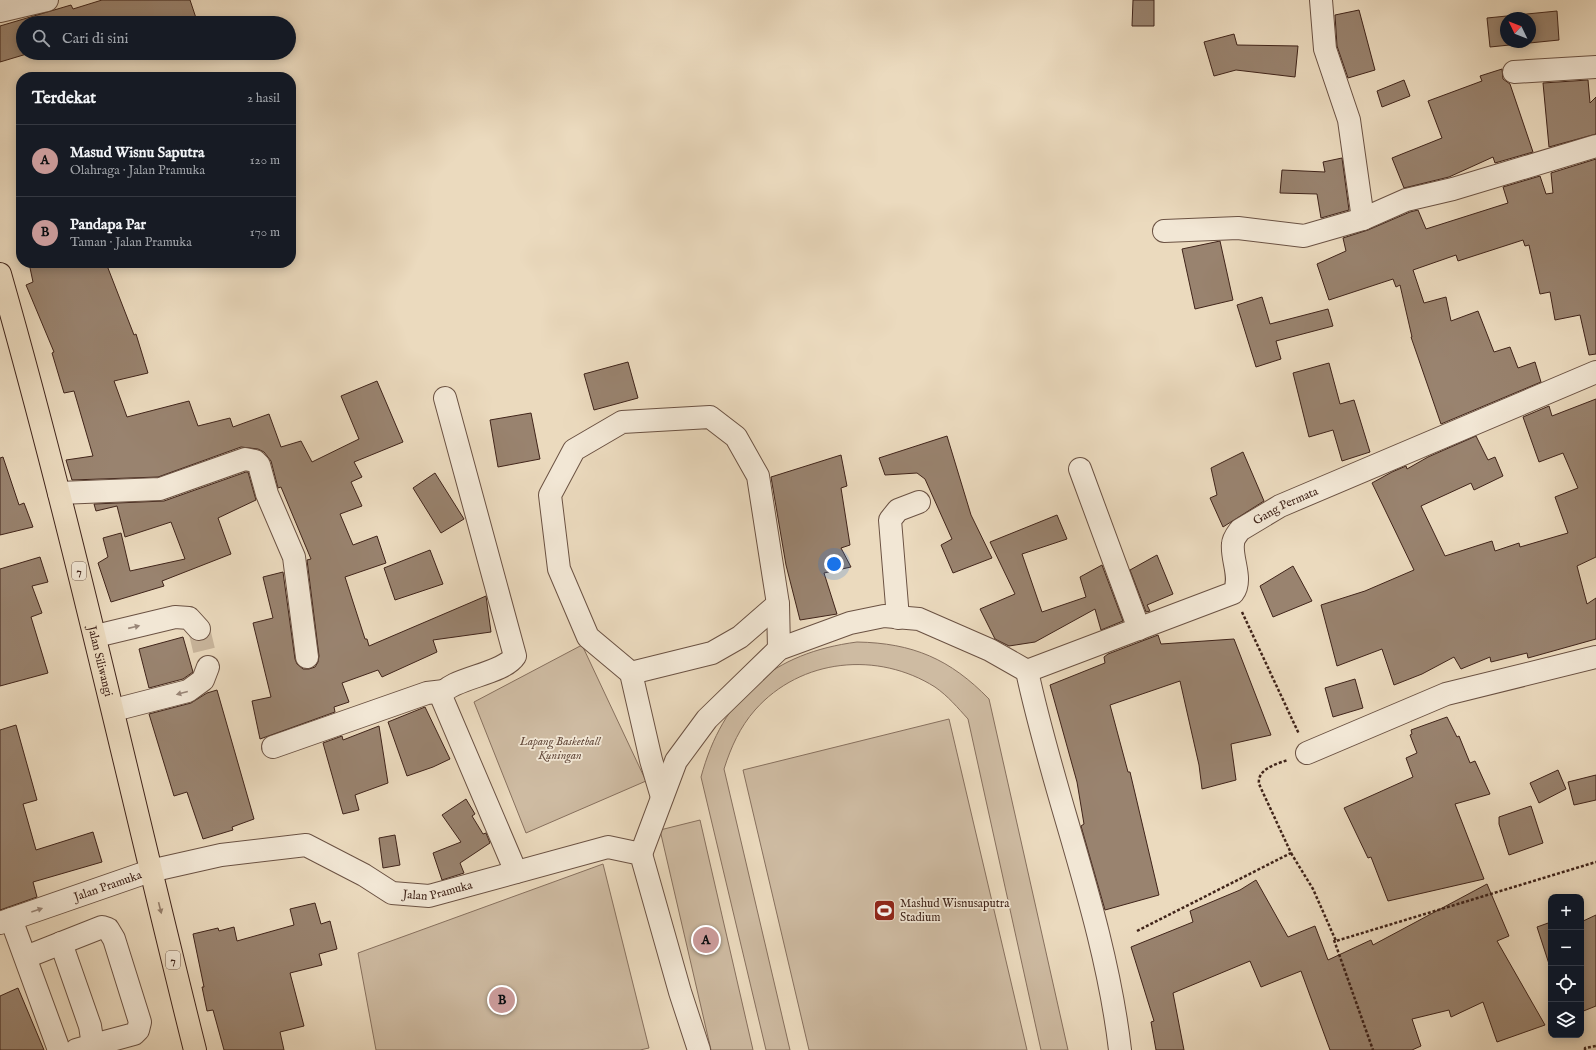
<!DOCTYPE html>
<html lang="id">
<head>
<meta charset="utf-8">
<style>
  :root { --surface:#171b24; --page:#242831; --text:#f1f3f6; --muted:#9ea1a6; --line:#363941; --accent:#c59692 }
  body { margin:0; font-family:"IM FELL English",serif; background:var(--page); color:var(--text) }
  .controls { position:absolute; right:12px; bottom:12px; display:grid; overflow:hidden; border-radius:8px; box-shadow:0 2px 10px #0003 }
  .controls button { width:36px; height:36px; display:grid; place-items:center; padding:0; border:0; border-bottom:1px solid var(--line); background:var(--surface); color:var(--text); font:20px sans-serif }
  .compass { position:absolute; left:1500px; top:12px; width:36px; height:36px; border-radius:50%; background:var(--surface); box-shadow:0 2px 10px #0003; rotate:313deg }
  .you { position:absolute; left:834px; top:564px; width:14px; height:14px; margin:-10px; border:3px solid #fff; border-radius:50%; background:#1a73e8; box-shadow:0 0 0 6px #1a73e833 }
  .badge { display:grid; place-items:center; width:26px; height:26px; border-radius:50%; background:var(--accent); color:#111; font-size:13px; font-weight:700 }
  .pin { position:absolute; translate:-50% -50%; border:2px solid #fff; box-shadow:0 1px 4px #0006 }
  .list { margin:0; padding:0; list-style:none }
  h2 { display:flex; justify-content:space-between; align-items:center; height:52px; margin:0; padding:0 16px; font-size:17px }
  h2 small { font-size:13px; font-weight:400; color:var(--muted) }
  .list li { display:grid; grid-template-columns:26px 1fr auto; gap:12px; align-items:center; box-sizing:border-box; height:72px; padding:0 16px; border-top:1px solid var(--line) }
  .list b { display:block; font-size:15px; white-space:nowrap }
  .list p { margin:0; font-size:13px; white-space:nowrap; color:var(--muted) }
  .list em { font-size:13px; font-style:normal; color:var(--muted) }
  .icon { flex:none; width:22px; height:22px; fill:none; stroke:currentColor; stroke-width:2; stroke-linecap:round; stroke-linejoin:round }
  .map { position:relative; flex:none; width:1596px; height:1050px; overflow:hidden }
  .search { position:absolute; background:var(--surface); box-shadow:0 2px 10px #0003; left:16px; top:16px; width:280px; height:44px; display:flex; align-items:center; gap:10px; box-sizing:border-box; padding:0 14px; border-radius:22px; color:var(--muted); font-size:15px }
  .panel { position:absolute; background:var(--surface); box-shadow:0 2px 10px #0003; left:16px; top:72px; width:280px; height:196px; border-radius:16px }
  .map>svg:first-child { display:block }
  .green { fill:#cebba2; stroke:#87705e }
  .building { fill:#99836f; stroke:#40241a; fill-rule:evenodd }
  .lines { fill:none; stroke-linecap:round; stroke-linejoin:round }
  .minor-tunnel { stroke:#c9b69d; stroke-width:22; stroke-dasharray:22 11; stroke-linecap:butt }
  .minor-casing { stroke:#6b5243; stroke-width:24 }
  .major-casing { stroke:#40241a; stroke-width:24 }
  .path { stroke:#40241a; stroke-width:2.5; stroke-dasharray:3 2; stroke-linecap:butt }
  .minor { stroke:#f2e7d5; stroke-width:22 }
  .major { stroke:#ebdabe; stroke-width:22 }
  .oneway { fill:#998678 }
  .oneway2 { fill:#967f6c }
  .labels { text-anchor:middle; stroke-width:3.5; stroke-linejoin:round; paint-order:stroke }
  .shield { fill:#f2e7d5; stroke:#755e52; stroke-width:1 }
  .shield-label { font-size:11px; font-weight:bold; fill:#40241a }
  .street-label { font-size:12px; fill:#40241a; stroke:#f2e7d5 }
  .park-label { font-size:12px; font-style:italic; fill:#644a3c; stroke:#f2e7d5 }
  .poi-label { font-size:12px; fill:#40241a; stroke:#f2e7d5; text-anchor:start }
</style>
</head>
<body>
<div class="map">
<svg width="1596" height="1050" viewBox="0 0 1596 1050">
  <rect width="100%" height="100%" fill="#ebdabe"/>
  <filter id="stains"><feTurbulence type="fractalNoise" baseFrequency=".005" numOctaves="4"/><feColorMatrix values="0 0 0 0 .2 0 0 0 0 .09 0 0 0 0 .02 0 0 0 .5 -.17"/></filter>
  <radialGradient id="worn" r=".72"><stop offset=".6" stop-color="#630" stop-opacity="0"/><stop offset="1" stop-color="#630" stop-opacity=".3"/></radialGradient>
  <g class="green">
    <path d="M857 642C913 643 950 659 989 699L1068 1050H1041L968 719C958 708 948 696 935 687 878 651 801 658 755 710 740 727 731 747 724 769L790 1050H766L701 777C723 696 773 653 857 642Z"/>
    <path d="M582 645 646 781 526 833 474 702Z"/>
    <path d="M949 719 1027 1050H809L743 770Z"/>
    <path d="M700 820 753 1050H711L660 830Z"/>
    <path d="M603 864 649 1048 640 1050H376L358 953Z"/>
  </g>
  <g class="building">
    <path d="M102 0H190L197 21 190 23H23V53H30L0 62V26L71 5 73 9Z"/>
    <path d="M1133 0H1154V26H1132Z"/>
    <path d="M1359 10 1375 70 1348 78 1337 46 1335 15Z"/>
    <path d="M1557 11 1559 40 1490 47 1487 18ZM1506 18H1530V42H1506Z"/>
    <path d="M1234 34 1237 45 1298 46 1295 77 1236 70 1214 76 1204 42Z"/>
    <path d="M1502 69 1503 79 1510 84 1533 152 1495 163 1493 157 1449 177 1404 188 1392 158 1442 138 1428 101 1482 81 1480 76Z"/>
    <path d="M1404 80 1410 96 1382 107 1377 91Z"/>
    <path d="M1588 80 1590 103 1596 97V134L1549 147 1543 83Z"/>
    <path d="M1342 158 1349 210 1321 218 1317 194 1280 193 1282 170 1325 172 1323 162Z"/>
    <path d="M1596 159V354L1589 355 1580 315 1555 320 1550 292 1540 294 1529 245 1525 246 1523 240 1458 261 1456 255 1413 270 1424 303 1446 297 1451 321 1478 311 1494 352 1510 347 1518 368 1535 362 1541 382 1441 424 1411 337H1412L1400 285 1396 287 1393 279 1329 300 1317 264 1346 251 1343 238 1368 230 1410 212 1418 210 1426 229 1508 203 1503 187 1540 176 1546 194 1553 193 1551 173Z"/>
    <path d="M1220 241 1233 300 1195 309 1182 249Z"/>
    <path d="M29 263H106L134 335 136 334 148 373 114 381 127 417 189 401 198 426 230 418 233 427 269 414 281 447 301 441 312 462 359 439 341 396 377 381 403 442 354 462 362 477 351 482 362 506 340 514 353 545 377 536 386 563 345 577 365 639H367L369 646 486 596 491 632 433 640 437 652 382 677 378 670 342 683 349 702 334 707 335 712 260 739 252 701 271 697 253 623 273 618 263 577 283 572 295 659 297 664 303 669H309L315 667 318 662 319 656 307 560 311 559 281 487 278 488 271 461 264 452 258 449 241 447 158 477 72 480 66 460 93 456 74 391 64 393 52 353 54 352 26 285 33 282Z"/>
    <path d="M1262 297 1270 324 1328 309 1333 326 1276 341 1281 359 1256 367 1237 305Z"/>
    <path d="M628 362 638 398 594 410 584 374Z"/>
    <path d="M1329 363 1340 404 1354 400 1370 452 1342 461 1333 430 1309 437 1293 373Z"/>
    <path d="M1596 399V557L1577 566 1587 604 1596 598V639L1528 658 1527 653 1491 662 1490 657 1461 669 1454 657 1422 674 1394 685 1382 649 1337 666 1321 605 1365 591 1414 570 1372 483 1392 472 1406 466 1407 469 1428 457 1476 436 1488 460 1495 457 1503 476 1474 490 1471 483 1421 506 1445 556 1492 541 1495 551 1519 543 1520 547 1568 533 1555 497 1578 488 1563 453 1539 462 1523 417 1549 406 1552 416Z"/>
    <path d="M531 413 540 459 498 467 490 420Z"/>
    <path d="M947 436 971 515 992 558 953 573 941 545 952 539 925 479 917 473 885 475 879 458Z"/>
    <path d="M1243 452 1264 501 1223 527 1210 498 1217 495 1211 468Z"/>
    <path d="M841 455 847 486 841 488 850 545 841 548 851 567 824 573 837 614 800 620 786 565 771 477Z"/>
    <path d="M3 457 19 505 24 503 33 527 0 535V458Z"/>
    <path d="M246 472H248L256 500 218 518 231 554 162 581 164 586 111 602 98 563 108 557 103 538 121 533 130 571 185 559 171 522 125 537 117 506 96 511 94 504 164 501Z"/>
    <path d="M435 473 464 519 441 533 413 488Z"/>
    <path d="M1057 515 1067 539 1022 554 1042 612 1086 597 1080 577 1102 565 1123 621 1101 630 1095 609 1035 642 1009 646 995 639 980 609 1015 594 990 542Z"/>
    <path d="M430 550 443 584 395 600 384 568Z"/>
    <path d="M1157 555 1173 594 1147 605 1150 611 1146 612 1130 570Z"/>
    <path d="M40 557 48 582 32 586 42 613 31 617 48 673 0 686V569Z"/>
    <path d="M1293 566 1312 601 1273 617 1260 586Z"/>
    <path d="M1158 635 1161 644 1234 639 1271 735 1231 744 1236 780 1202 789 1199 765 1180 681 1110 705 1128 772H1130L1159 895 1105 910 1081 826 1084 824 1077 782 1050 685 1105 663 1104 657 1108 654Z"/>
    <path d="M183 637 193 672 183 679 149 688 139 649Z"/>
    <path d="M1355 679 1363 708 1333 717 1325 688Z"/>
    <path d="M217 690 254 819 232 827 233 830 203 839 187 792 174 796 149 714 191 703 207 693Z"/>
    <path d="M425 707 450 759 433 767 407 776 388 722Z"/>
    <path d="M1447 717 1457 737 1459 736 1470 763 1475 761 1490 794 1455 804 1484 879 1388 901 1371 857 1368 858 1344 808 1413 777 1406 758 1417 753 1410 735 1412 734 1411 730Z"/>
    <path d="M16 725 37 800 23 804 36 850 93 832 102 862 33 882 37 897 0 910V730Z"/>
    <path d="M379 726 388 783 355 795 359 810 343 814 323 743 342 736 343 740Z"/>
    <path d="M1558 770 1566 789 1539 803 1530 783Z"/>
    <path d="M1596 775V800L1574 805 1568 782Z"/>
    <path d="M466 799 475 814 472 816 483 834 486 833 490 843 460 863 464 873 442 880 433 853 461 842 442 815Z"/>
    <path d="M1531 806 1543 843 1509 855 1499 824V817Z"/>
    <path d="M395 835 400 865 383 868 379 838Z"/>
    <path d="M1256 880 1288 937 1315 926 1328 960 1371 940 1373 945 1487 884 1509 936 1497 941 1545 1025 1497 1042 1483 1002 1451 1017 1449 1010 1412 1019 1421 1046 1412 1050H1330L1301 971 1261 987 1250 961 1173 993 1184 1050H1156L1151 1022 1154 1021 1131 947 1193 922 1190 911 1240 890Z"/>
    <path d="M315 903 321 924 330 921 337 949 319 954 322 965 290 973 304 1026 280 1032 284 1050H224L213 1010 207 1011 202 987H204L193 934 218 928 219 931 234 927 237 941 294 925 290 909Z"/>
    <path d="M1596 915V1006L1581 1012V922Z"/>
    <path d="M1551 922V970L1537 927Z"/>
    <path d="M18 988 44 1050H0V996Z"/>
  </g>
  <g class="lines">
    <path class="minor-tunnel" d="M199 629 208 667"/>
    <defs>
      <g id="minor">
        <path d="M1321 0 1325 49 1349 120 1363 219"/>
        <path d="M0 11 47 0"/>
        <path d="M1514 72 1596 67"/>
        <path d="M1164 231 1238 228 1304 236 1363 219 1406 200 1453 189 1596 146"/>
        <path d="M445 398 515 656C503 675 448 678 441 696L516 872"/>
        <path d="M1080 469 1139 629"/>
        <path d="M59 493 160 489 245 459 255 461 259 465 267 494 294 557 307 657"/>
        <path d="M898 618 890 520 898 510 919 502"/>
        <path d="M96 636 175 617 189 618 199 629"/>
        <path id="s1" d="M1027 671 1233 593C1243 580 1231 559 1233 544 1233 539 1237 534 1240 530L1280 506 1596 372"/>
        <path d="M631 673 712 653 740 637 778 604"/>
        <path d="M114 710 188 691 203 680 208 667"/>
        <path d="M273 747 427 693 444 691"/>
        <path d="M1307 753 1446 694 1596 657"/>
        <path d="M662 797 651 760 631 673 588 637 559 569 550 495 574 450 622 422 710 417 736 437 758 476 778 604 779 649"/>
        <path d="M641 854 676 761 707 719 779 649 850 623 884 616 919 619 990 650 1027 671C1054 798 1105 920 1120 1050"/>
        <path d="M11 919 59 1050"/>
        <path id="s2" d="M0 923 150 871 221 855 306 845 364 875 392 893 429 896 608 847 641 854 680 992 699 1050"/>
        <path d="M61 943 90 1026 93 1045 76 1050"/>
        <path d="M26 957 102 927 108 929 114 939 140 1022 138 1030 134 1034 93 1045"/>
      </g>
      <g id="major">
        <path id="s3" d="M0 274C73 530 130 791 195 1050"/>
      </g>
    </defs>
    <use href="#minor" class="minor-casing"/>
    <use href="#major" class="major-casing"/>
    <g class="path">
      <path d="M1242 612 1299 734"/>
      <path d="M1291 853 1313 889 1336 941 1596 862"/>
      <path d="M1137 931 1291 853 1259 784C1257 769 1276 764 1288 760"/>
      <path d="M1334 940 1373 1050"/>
      <path d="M1585 1050V1048L1596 1046"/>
    </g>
    <use href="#minor" class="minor"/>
    <use href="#major" class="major"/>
  </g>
  <defs><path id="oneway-solid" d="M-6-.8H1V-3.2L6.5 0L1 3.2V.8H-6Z"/></defs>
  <g class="oneway">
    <use href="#oneway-solid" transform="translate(134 627) rotate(-13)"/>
    <use href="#oneway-solid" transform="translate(182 693) rotate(165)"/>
    <use href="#oneway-solid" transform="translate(37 910) rotate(-19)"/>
  </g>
  <use class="oneway2" href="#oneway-solid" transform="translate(160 908) rotate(76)"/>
  <defs>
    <symbol id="stadium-square" viewBox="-11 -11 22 22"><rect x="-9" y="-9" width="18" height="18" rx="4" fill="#8f2418" stroke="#f2e7d5"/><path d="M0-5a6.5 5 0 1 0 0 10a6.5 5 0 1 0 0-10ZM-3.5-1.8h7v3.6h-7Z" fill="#fff"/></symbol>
  </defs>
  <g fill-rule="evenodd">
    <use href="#stadium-square" x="872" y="898" width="25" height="25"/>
  </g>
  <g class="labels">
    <g class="shield">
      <rect x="72" y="562" width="14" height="18" rx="3"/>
      <rect x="166" y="951" width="14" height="18" rx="3"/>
    </g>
    <g class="shield-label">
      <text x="79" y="575">7</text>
      <text x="173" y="964">7</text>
    </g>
    <g class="street-label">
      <text dy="4" stroke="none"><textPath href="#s1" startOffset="338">Gang Permata</textPath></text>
      <text dy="4" stroke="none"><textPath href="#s3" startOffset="400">Jalan Siliwangi</textPath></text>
      <text dy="4" stroke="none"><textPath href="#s2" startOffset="114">Jalan Pramuka</textPath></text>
      <text dy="4" stroke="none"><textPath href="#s2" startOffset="462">Jalan Pramuka</textPath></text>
    </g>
    <g class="park-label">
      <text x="560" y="745">Lapang Basketball<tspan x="560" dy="14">Kuningan</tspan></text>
    </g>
    <g class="poi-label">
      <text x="900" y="907">Mashud Wisnusaputra<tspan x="900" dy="14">Stadium</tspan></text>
    </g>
  </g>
  <rect width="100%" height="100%" filter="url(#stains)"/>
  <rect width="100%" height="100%" fill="url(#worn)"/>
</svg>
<div class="controls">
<button>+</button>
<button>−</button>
<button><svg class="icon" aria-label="locate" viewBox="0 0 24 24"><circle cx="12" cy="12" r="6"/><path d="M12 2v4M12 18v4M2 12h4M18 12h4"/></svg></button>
<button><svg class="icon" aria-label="layers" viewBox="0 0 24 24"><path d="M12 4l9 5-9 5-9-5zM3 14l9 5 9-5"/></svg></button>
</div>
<svg class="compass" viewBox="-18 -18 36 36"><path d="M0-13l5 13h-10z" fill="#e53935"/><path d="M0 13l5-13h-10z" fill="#9ea1a6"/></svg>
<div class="you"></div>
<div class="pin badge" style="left:706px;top:940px">A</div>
<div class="pin badge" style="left:502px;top:1000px">B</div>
<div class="search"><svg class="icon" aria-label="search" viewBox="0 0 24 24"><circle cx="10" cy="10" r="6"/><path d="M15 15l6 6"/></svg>Cari di sini</div>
<section class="panel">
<h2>Terdekat<small>2 hasil</small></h2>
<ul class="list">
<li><span class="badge">A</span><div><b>Masud Wisnu Saputra</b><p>Olahraga · Jalan Pramuka</p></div><em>120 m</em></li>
<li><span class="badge">B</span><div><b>Pandapa Par</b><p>Taman · Jalan Pramuka</p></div><em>170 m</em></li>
</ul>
</section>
</div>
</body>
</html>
